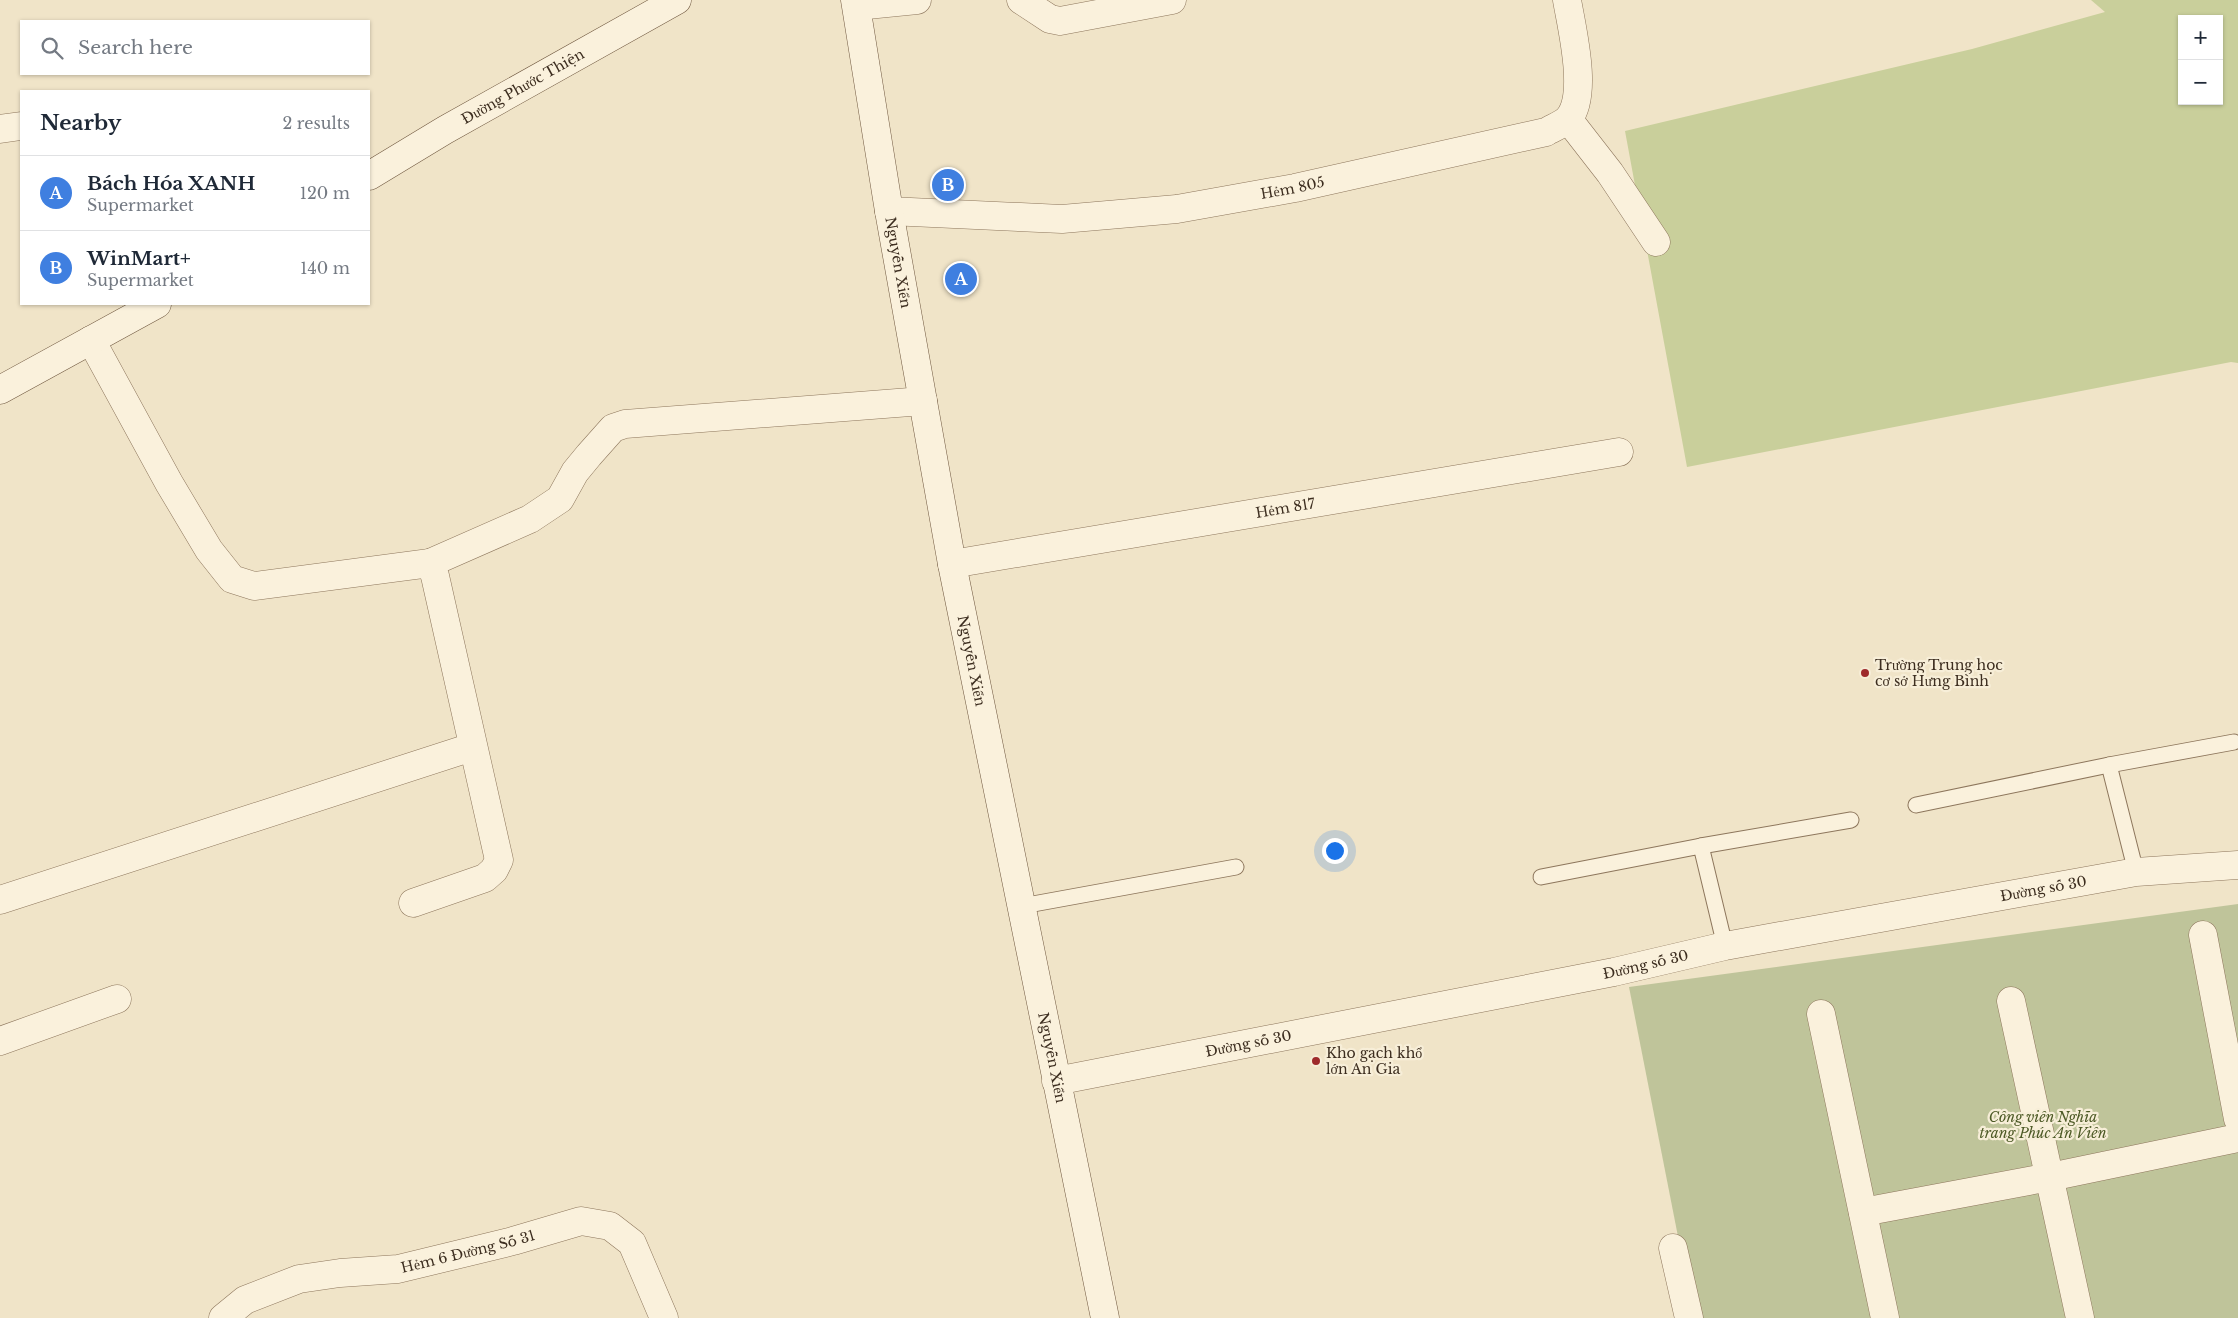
<!DOCTYPE html>
<html lang="en">
<head>
<meta charset="utf-8">
<style>
  :root { --surface:#fff; --page:#f2f2f3; --text:#1f2937; --muted:#747a83; --line:#e0e1e3; --accent:#b45309 }
  body { margin:0; font-family:"Libre Baskerville",serif; background:var(--page); color:var(--text) }
  .controls { position:absolute; right:15px; top:15px; display:grid; overflow:hidden; border-radius:0px; box-shadow:0 1px 4px #0004 }
  .controls button { width:45px; height:45px; display:grid; place-items:center; padding:0; border:0; border-bottom:1px solid var(--line); background:var(--surface); color:var(--text); font:25px sans-serif }
  .you { position:absolute; left:1334px; top:850px; width:18px; height:18px; margin:-12px; border:4px solid #fff; border-radius:50%; background:#1a73e8; box-shadow:0 0 0 8px #1a73e833 }
  .badge { display:grid; place-items:center; width:32px; height:32px; border-radius:50%; background:var(--accent); color:#fff; font-size:16px; font-weight:700 }
  .pin { position:absolute; translate:-50% -50%; border:2px solid #fff; box-shadow:0 1px 5px #0006 }
  .list { margin:0; padding:0; list-style:none }
  h2 { display:flex; justify-content:space-between; align-items:center; height:65px; margin:0; padding:0 20px; font-size:21px }
  h2 small { font-size:16px; font-weight:400; color:var(--muted) }
  .list li { display:grid; grid-template-columns:32px 1fr auto; gap:15px; align-items:center; box-sizing:border-box; height:75px; padding:0 20px; border-top:1px solid var(--line) }
  .list b { display:block; font-size:19px; white-space:nowrap }
  .list p { margin:0; font-size:16px; white-space:nowrap; color:var(--muted) }
  .list em { font-size:16px; font-style:normal; color:var(--muted) }
  .icon { flex:none; width:28px; height:28px; fill:none; stroke:currentColor; stroke-width:2; stroke-linecap:round; stroke-linejoin:round }
  .map { position:relative; flex:none; width:2238px; height:1318px; overflow:hidden }
  .search { position:absolute; background:var(--surface); box-shadow:0 1px 4px #0004; left:20px; top:20px; width:350px; height:55px; display:flex; align-items:center; gap:12px; box-sizing:border-box; padding:0 18px; border-radius:0px; color:var(--muted); font-size:19px }
  .panel { position:absolute; background:var(--surface); box-shadow:0 1px 4px #0004; left:20px; top:90px; width:350px; height:215px; border-radius:0px }
  .map>svg:first-child { display:block }
  .green { fill:#c9cf9b; fill-rule:evenodd }
  .cemetery { fill:#bfc49a }
  .lines { fill:none; stroke-linecap:round; stroke-linejoin:round }
  .lane-casing { stroke:#8d765c; stroke-width:17 }
  .street-casing { stroke:#8d765c; stroke-width:29 }
  .secondary-casing { stroke:#6f573f; stroke-width:29 }
  .lane { stroke:#faf1dc; stroke-width:15 }
  .street { stroke:#faf1dc; stroke-width:28 }
  .secondary { stroke:#faf1dc; stroke-width:28 }
  .poi-dot { fill:#9e2a2b; stroke:#f7eed8; stroke-width:2 }
  .labels { text-anchor:middle; stroke-width:4.5; stroke-linejoin:round; paint-order:stroke }
  .street-label { font-size:14px; fill:#3d2e20; stroke:#f7eed8 }
  .poi-label { font-size:14px; fill:#3d2e20; stroke:#f7eed8; text-anchor:start }
  .park-label { font-size:14px; font-style:italic; fill:#4d5a26; stroke:#f7eed8 }
</style>
</head>
<body>
<div class="map">
<svg width="2238" height="1318" viewBox="0 0 2238 1318">
  <rect width="100%" height="100%" fill="#f0e4c8"/>
  <path class="green" d="M2091 0H2238V363L2231 362 1687 467 1625 131 1972 49 2105 12ZM2182 19H2219V101H2182Z"/>
  <path class="cemetery" d="M2238 904V1318H1694L1629 987Z"/>
  <g class="lines">
    <defs>
      <g id="lane">
        <path d="M2109 765 2234 742"/>
        <path d="M1916 805 2109 765 2136 872"/>
        <path d="M1701 846 1851 820"/>
        <path d="M1541 877 1701 846 1725 946"/>
        <path d="M1022 906 1236 867"/>
      </g>
      <g id="street">
        <path d="M1021 0 1050 19 1060 21 1172 0"/>
        <path d="M857 6 917 0"/>
        <path d="M1568 119 1610 173 1656 242"/>
        <path d="M0 129 21 126"/>
        <path id="s1" d="M889 211 1062 219 1177 209 1295 188 1546 132C1552 128 1564 124 1569 118 1588 94 1572 29 1567 0"/>
        <path d="M91 340 169 483 209 550 232 579 254 586 430 563 435 576 499 860 494 870 485 878 413 903"/>
        <path d="M430 563 530 519 560 499 575 472 589 455 613 428 625 424 923 401"/>
        <path id="s2" d="M952 564 1619 452"/>
        <path d="M0 900 472 747"/>
        <path d="M2203 935 2238 1119"/>
        <path d="M2011 1001 2080 1318"/>
        <path d="M1821 1014 1885 1318"/>
        <path d="M0 1041 117 999"/>
        <path id="s3" d="M1056 1081 1614 972 1725 946 2136 872 2238 865"/>
        <path d="M1863 1212 2050 1177 2238 1138"/>
        <path d="M1673 1248 1689 1318"/>
        <path id="s4" d="M223 1318 245 1300 299 1279 340 1273 398 1269 513 1241 581 1221 610 1226 632 1243 664 1318"/>
      </g>
      <g id="secondary">
        <path id="s5" d="M855 0 889 211 952 564 1105 1318"/>
        <path id="s6" d="M369 176 445 130 677 0"/>
        <path d="M0 390 157 304"/>
      </g>
    </defs>
    <use href="#lane" class="lane-casing"/>
    <use href="#street" class="street-casing"/>
    <use href="#secondary" class="secondary-casing"/>
    <use href="#lane" class="lane"/>
    <use href="#street" class="street"/>
    <use href="#secondary" class="secondary"/>
  </g>
  <g class="poi-dot">
    <circle cx="1865" cy="673" r="5"/>
    <circle cx="1316" cy="1061" r="5"/>
  </g>
  <g class="labels">
    <g class="street-label">
      <text dy="5" stroke="none"><textPath href="#s6" startOffset="178">Đường Phước Thiện</textPath></text>
      <text dy="5" stroke="none"><textPath href="#s1" startOffset="406">Hẻm 805</textPath></text>
      <text dy="5" stroke="none"><textPath href="#s5" startOffset="266">Nguyễn Xiển</textPath></text>
      <text dy="5" stroke="none"><textPath href="#s2" startOffset="338">Hẻm 817</textPath></text>
      <text dy="5" stroke="none"><textPath href="#s5" startOffset="671">Nguyễn Xiển</textPath></text>
      <text dy="5" stroke="none"><textPath href="#s3" startOffset="1006">Đường số 30</textPath></text>
      <text dy="5" stroke="none"><textPath href="#s3" startOffset="601">Đường số 30</textPath></text>
      <text dy="5" stroke="none"><textPath href="#s3" startOffset="196">Đường số 30</textPath></text>
      <text dy="5" stroke="none"><textPath href="#s5" startOffset="1076">Nguyễn Xiển</textPath></text>
      <text dy="5" stroke="none"><textPath href="#s4" startOffset="258">Hẻm 6 Đường Số 31</textPath></text>
    </g>
    <g class="poi-label">
      <text x="1875" y="670">Trường Trung học<tspan x="1875" dy="16">cơ sở Hưng Bình</tspan></text>
      <text x="1326" y="1058">Kho gạch khổ<tspan x="1326" dy="16">lớn An Gia</tspan></text>
    </g>
    <g class="park-label">
      <text x="2043" y="1122">Công viên Nghĩa<tspan x="2043" dy="16">trang Phúc An Viên</tspan></text>
    </g>
  </g>
</svg>
<div class="controls">
<button>+</button>
<button>−</button>
</div>
<div class="you"></div>
<div class="pin badge" style="left:961px;top:279px;background:#3f7fe0">A</div>
<div class="pin badge" style="left:948px;top:185px;background:#3f7fe0">B</div>
<div class="search"><svg class="icon" aria-label="search" viewBox="0 0 24 24"><circle cx="10" cy="10" r="6"/><path d="M15 15l6 6"/></svg>Search here</div>
<section class="panel">
<h2>Nearby<small>2 results</small></h2>
<ul class="list">
<li><span class="badge" style="background:#3f7fe0">A</span><div><b>Bách Hóa XANH</b><p>Supermarket</p></div><em>120 m</em></li>
<li><span class="badge" style="background:#3f7fe0">B</span><div><b>WinMart+</b><p>Supermarket</p></div><em>140 m</em></li>
</ul>
</section>
</div>
</body>
</html>
